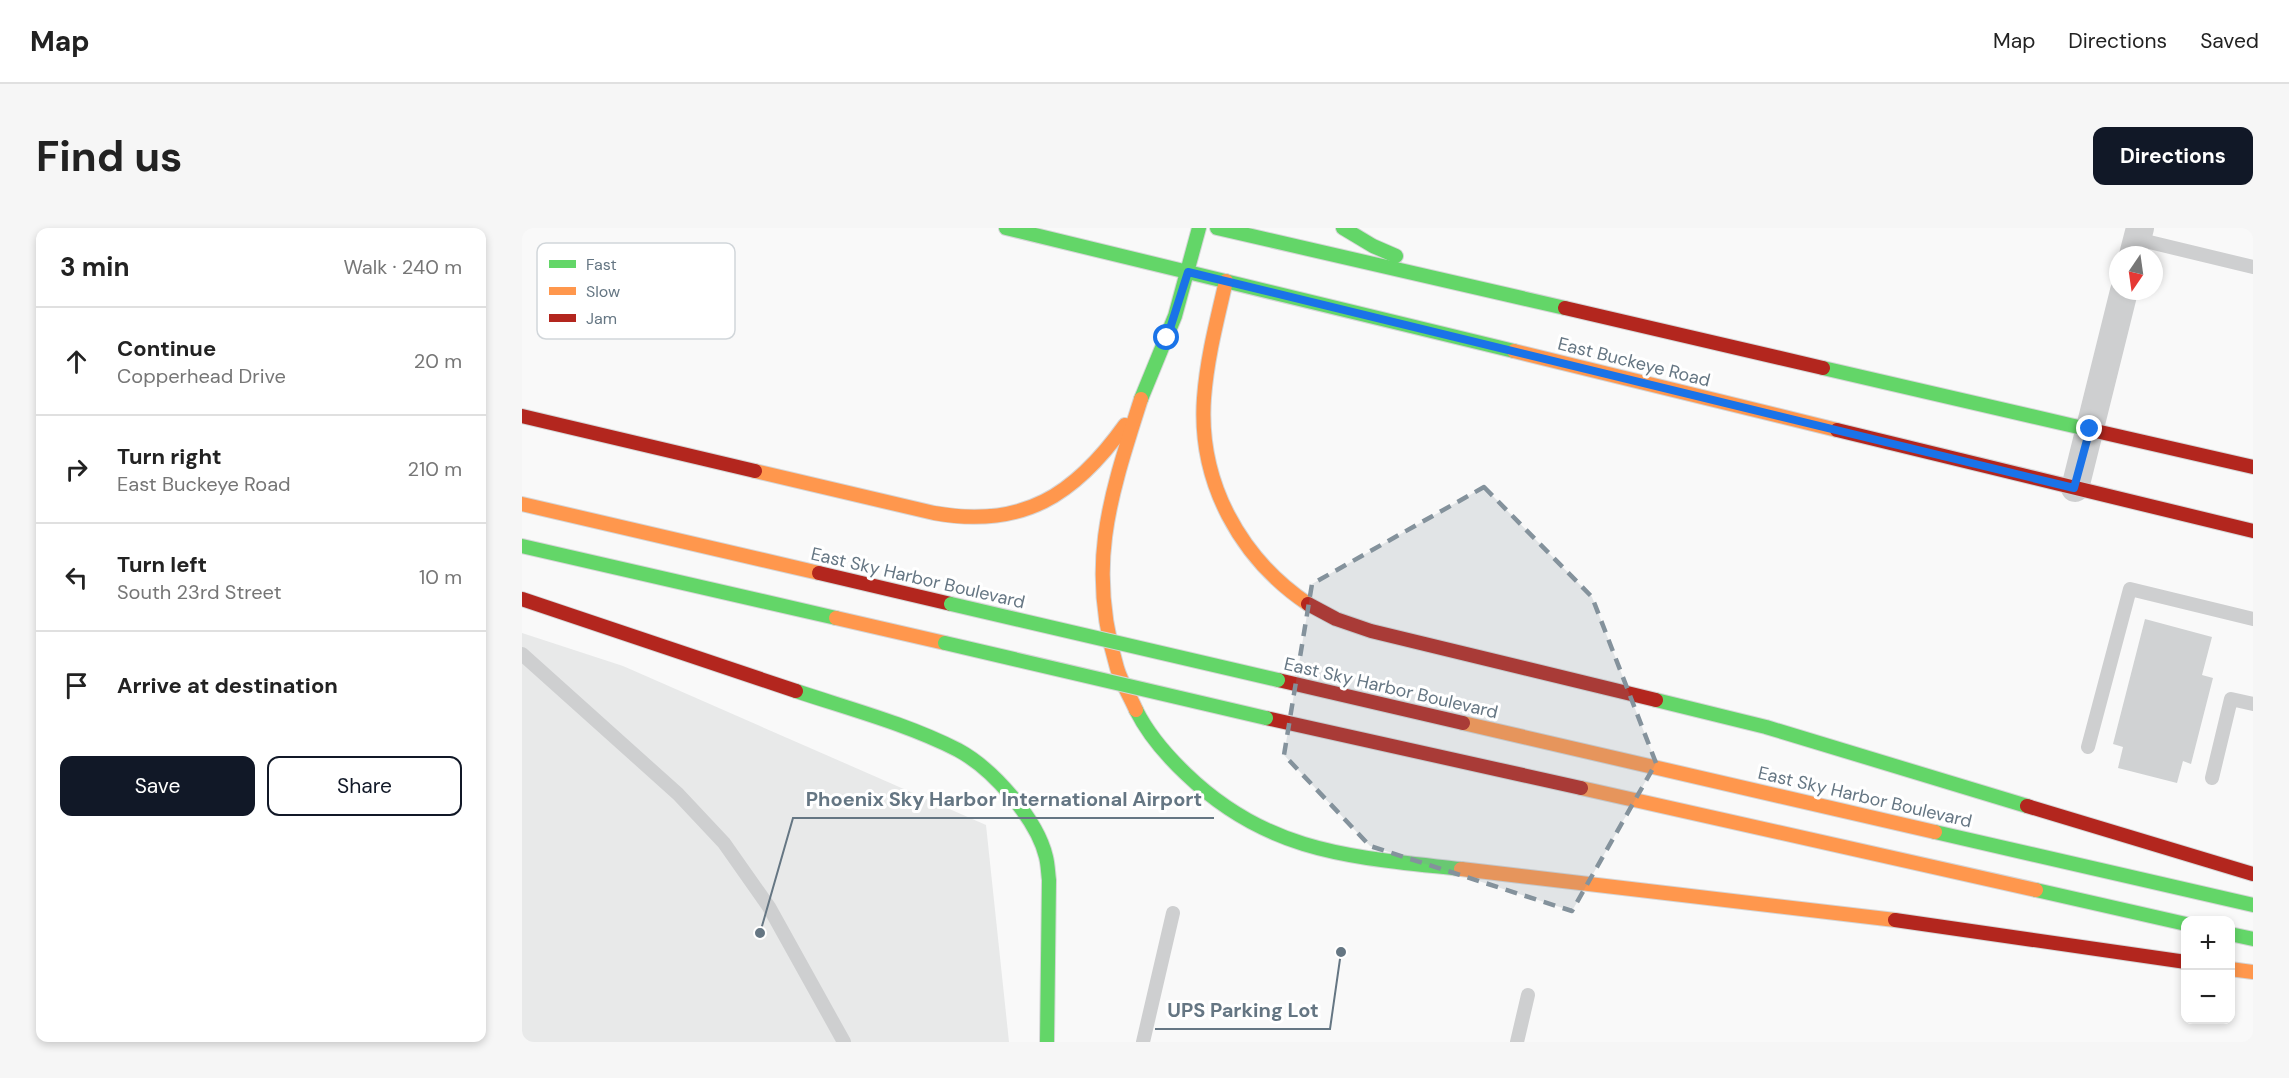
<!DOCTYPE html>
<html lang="en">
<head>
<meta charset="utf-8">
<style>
  :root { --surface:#fff; --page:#f6f6f6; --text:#222; --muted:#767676; --line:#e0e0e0; --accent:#111827 }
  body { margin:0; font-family:"DM Sans",sans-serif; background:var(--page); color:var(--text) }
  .controls { position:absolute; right:18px; bottom:18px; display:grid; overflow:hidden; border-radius:12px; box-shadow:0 3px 9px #0003 }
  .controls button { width:54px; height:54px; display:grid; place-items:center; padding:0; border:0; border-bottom:2px solid var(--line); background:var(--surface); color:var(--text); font:30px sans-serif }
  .compass { position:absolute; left:1587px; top:18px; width:54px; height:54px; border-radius:50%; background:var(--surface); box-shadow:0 3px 9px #0003; rotate:193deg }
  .stop { position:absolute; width:18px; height:18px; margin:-14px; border:4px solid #1a73e8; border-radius:50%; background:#fff }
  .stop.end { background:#1a73e8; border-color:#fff; box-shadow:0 2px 6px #0008 }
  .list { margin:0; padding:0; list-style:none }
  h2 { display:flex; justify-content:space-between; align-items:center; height:78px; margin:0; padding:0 24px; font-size:26px }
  h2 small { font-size:20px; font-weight:400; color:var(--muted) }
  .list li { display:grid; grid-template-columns:39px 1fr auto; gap:18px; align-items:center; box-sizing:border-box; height:108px; padding:0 24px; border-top:2px solid var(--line) }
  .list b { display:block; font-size:22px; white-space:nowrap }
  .list p { margin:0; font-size:20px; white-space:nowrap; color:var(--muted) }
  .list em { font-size:20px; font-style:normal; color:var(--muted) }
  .actions { display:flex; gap:12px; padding:18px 24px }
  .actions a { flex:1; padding:14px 0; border:2px solid var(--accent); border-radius:12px; text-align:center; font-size:21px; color:var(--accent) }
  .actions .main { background:var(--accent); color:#fff }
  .icon { flex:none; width:33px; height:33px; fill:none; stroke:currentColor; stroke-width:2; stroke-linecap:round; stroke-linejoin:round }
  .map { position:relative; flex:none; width:1731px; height:814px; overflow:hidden; border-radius:12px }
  header { display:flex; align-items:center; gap:36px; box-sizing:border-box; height:84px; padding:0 30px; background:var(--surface); border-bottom:2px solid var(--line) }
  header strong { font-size:28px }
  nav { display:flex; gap:33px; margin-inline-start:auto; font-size:21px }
  .intro { display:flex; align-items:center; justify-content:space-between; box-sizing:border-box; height:144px; padding:0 36px }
  h1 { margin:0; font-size:42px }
  .button { padding:15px 27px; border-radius:12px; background:var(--accent); color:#fff; font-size:21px; font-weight:700 }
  main { display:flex; gap:36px; padding:0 36px }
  aside { flex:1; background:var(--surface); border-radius:12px; box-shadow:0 3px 9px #0003 }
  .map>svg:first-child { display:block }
  .built { fill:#e8e9e9 }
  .building { fill:#d0d2d3 }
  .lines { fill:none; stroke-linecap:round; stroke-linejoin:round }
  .fast-casing { stroke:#d5d6d7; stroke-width:16 }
  .slow-casing { stroke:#d5d6d7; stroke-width:16 }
  .jam-casing { stroke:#d5d6d7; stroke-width:16 }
  .lane { stroke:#cecfd0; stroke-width:14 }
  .street { stroke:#cecfd0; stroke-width:28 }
  .fast { stroke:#63d668; stroke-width:14 }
  .slow { stroke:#ff974d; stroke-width:14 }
  .jam { stroke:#b3261e; stroke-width:14 }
  .fast-bridge-casing { stroke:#d5d6d6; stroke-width:16; stroke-linecap:butt }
  .fast-bridge { stroke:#63d668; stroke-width:14 }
  .route { stroke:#1a73e8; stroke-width:8 }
  .marked { fill:#84929c; fill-opacity:0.2; stroke:#84929c; stroke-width:4.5; stroke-dasharray:12 8; stroke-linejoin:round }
  .labels { text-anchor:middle; stroke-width:6; stroke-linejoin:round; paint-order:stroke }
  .street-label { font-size:18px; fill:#657683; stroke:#fff }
  .key { fill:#fff; stroke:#d1d6da; stroke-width:1.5 }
  .key-label { font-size:16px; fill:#657683 }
  .leader { fill:none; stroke:#657683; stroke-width:2 }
  .callout-dot { fill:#657683; stroke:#fff; stroke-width:2 }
  .callout-label { font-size:20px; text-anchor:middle; font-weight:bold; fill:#657683; stroke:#fff; stroke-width:6; stroke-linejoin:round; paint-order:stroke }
</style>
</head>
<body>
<header>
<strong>Map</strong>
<nav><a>Map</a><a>Directions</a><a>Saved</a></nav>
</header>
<div class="intro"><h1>Find us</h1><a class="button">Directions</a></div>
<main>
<aside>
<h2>3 min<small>Walk · 240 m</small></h2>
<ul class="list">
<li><svg class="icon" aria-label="ahead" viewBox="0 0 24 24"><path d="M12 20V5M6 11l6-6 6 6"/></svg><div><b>Continue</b><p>Copperhead Drive</p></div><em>20 m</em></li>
<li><svg class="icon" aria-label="right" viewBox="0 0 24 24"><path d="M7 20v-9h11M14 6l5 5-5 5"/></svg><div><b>Turn right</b><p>East Buckeye Road</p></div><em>210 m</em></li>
<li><svg class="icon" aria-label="left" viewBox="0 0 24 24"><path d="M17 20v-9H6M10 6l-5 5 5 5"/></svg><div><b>Turn left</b><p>South 23rd Street</p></div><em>10 m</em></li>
<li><svg class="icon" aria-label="arrive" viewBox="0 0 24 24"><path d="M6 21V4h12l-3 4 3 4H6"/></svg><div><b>Arrive at destination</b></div></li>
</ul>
<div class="actions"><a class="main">Save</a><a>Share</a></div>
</aside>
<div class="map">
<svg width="1731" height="814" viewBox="0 0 1731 814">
  <rect width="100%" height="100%" fill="#f9f9f9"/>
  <path class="built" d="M0 405 101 438 464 597 487 814H0Z"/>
  <path class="building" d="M1623 391 1690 409 1680 447 1691 450 1669 536 1661 533 1655 555 1596 540 1601 519 1591 516Z"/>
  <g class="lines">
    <defs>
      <g id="fast">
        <path d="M484 0 992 123"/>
        <path d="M695 0 1043 80"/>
        <path d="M821 0 851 18 874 28"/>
        <path d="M1301 140 1565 201"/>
        <path d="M619 171 653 88 677 0"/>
        <path d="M0 318 314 390"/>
        <path d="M274 463C328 481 385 496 436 522 471 541 515 591 524 629 526 637 526 645 527 652L525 814"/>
        <path d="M1134 472 1244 499 1505 578"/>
        <path d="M614 482C626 506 645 528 664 546 747 626 831 629 939 641"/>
        <path d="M1413 604 1731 677"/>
        <path d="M1514 662 1664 696"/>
        <path d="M1708 706 1731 711"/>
      </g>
      <g id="slow">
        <path d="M704 53C695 92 685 130 682 170 676 254 718 330 786 376"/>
        <path d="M992 123 1315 202"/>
        <path d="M233 243 412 285C501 301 553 267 603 197"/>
        <path d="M0 276 297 345"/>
        <path d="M314 390 423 415"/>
        <path d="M614 482C608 468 599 454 595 440 564 337 588 269 619 171"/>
        <path d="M941 495 1413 604"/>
        <path d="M1059 560 1514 662"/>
        <path d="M939 641 1373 692"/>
        <path d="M1708 741 1731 744"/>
      </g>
      <g id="jam">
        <path d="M1043 80 1301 140"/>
        <path d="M0 188 233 243"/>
        <path d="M1565 201 1731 239"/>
        <path d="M1315 202 1731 303"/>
        <path d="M297 345 429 376"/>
        <path d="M0 371 274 463"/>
        <path d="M786 376 814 391 849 403 1134 472"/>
        <path d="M756 452 941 495"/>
        <path d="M744 490 1059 560"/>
        <path d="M1505 578 1731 646"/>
        <path d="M1373 692 1664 734"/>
      </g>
    </defs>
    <use href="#fast" class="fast-casing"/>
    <use href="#slow" class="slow-casing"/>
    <use href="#jam" class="jam-casing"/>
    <g class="lane">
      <path d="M1615 11 1731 39"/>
      <path d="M0 426 156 566 202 615 247 679 322 814"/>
      <path d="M1566 519 1608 361 1731 391"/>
      <path d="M1690 550 1709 471 1731 476"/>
      <path d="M621 814 651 685"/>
      <path d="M995 814 1006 767"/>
    </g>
    <g class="street">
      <path d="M1611 27 1618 0"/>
      <path d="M1553 260 1602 63"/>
    </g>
    <use href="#fast" class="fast"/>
    <use href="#slow" class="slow"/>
    <use href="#jam" class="jam"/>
    <defs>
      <g id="fast-bridge">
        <path d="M429 376 756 452"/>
        <path d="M423 415 744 490"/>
      </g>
    </defs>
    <use href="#fast-bridge" class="fast-bridge-casing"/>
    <use href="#fast-bridge" class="fast-bridge"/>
  </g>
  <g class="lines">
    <path class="route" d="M645 110 666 44 1552 260 1568 201"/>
  </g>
  <path class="marked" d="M962 259 1070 369 1134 535 1050 683 848 618 762 527 790 356Z"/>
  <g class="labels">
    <g class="street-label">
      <text transform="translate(1112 134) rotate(14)" y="6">East Buckeye Road</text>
      <text transform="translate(396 350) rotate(13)" y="6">East Sky Harbor Boulevard</text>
      <text transform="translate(869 460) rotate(13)" y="6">East Sky Harbor Boulevard</text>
      <text transform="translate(1343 569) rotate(13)" y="6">East Sky Harbor Boulevard</text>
    </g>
  </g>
  <rect x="15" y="15" width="198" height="96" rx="9" class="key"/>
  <rect x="27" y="32" width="27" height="8" fill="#63d668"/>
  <rect x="27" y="59" width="27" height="8" fill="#ff974d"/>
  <rect x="27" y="86" width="27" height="8" fill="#b3261e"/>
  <g class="key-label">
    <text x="64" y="42">Fast</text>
    <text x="64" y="69">Slow</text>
    <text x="64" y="96">Jam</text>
  </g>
  <path class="leader" d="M238 705L271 590H692M819 724L808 801H633"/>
  <g class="callout-dot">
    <circle cx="238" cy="705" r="6"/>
    <circle cx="819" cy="724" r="6"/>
  </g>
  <g class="callout-label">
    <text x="482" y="578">Phoenix Sky Harbor International Airport</text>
    <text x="721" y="789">UPS Parking Lot</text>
  </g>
</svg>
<div class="controls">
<button>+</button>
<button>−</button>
</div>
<svg class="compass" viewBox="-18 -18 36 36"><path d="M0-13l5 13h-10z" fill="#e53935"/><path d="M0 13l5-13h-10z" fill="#767676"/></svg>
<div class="stop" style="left:645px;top:110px"></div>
<div class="stop end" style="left:1568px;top:201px"></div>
</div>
</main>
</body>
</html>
